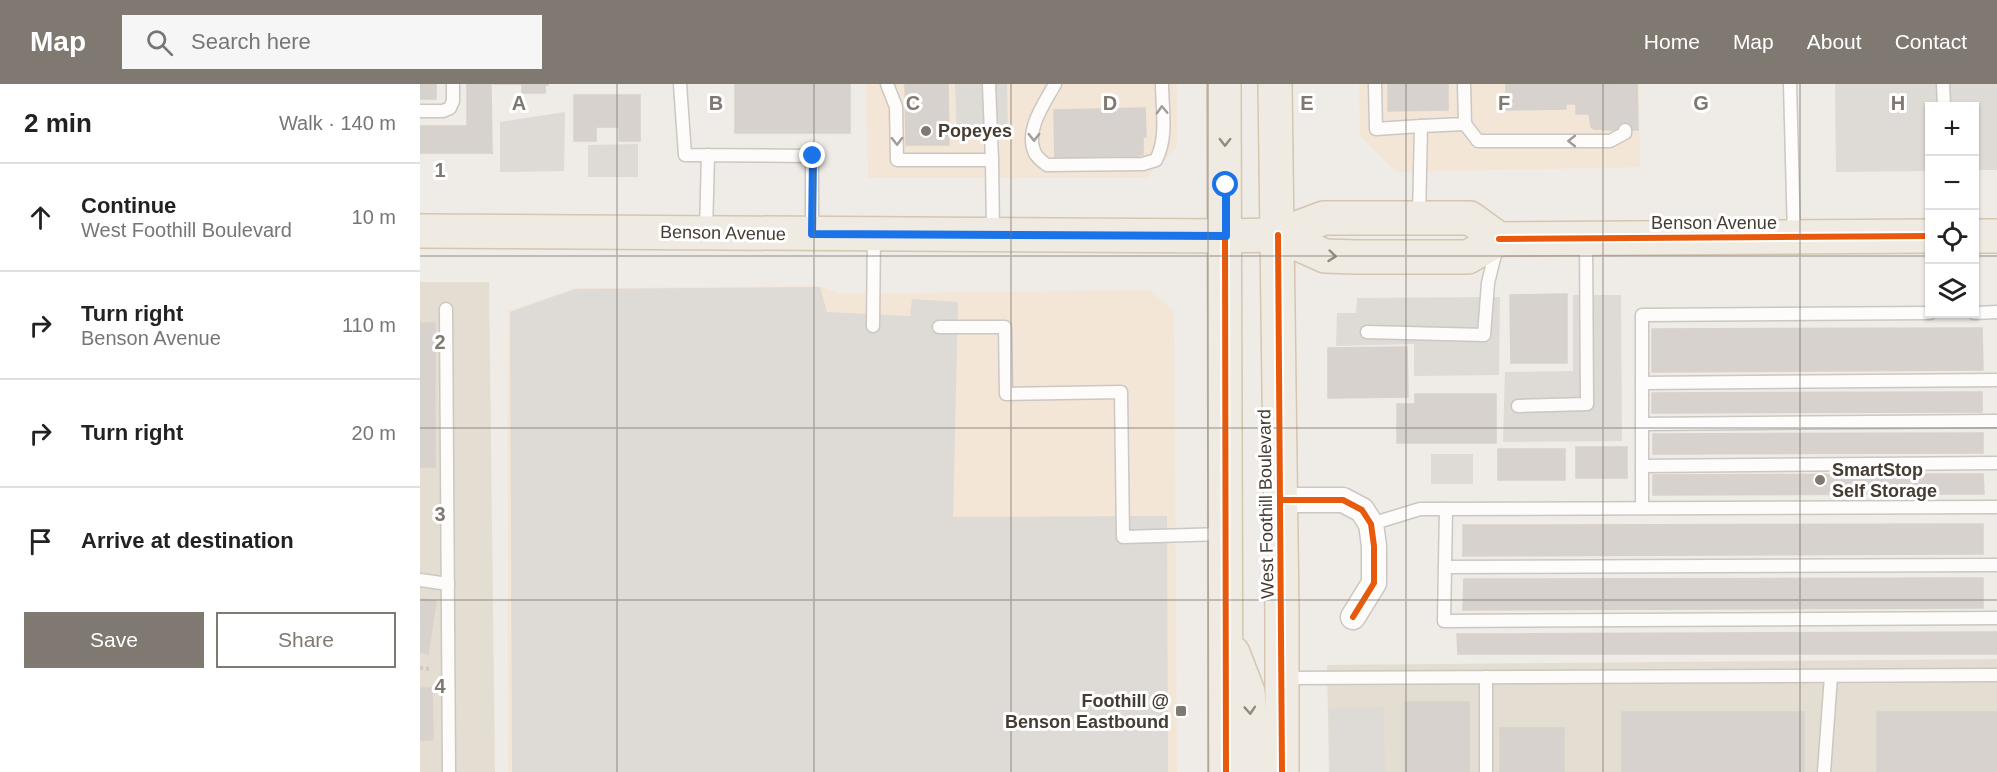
<!DOCTYPE html>
<html lang="en">
<head>
<meta charset="utf-8">
<style>
  :root { --surface:#fff; --page:#f6f6f6; --text:#222; --muted:#767676; --line:#e0e0e0; --accent:#807971 }
  body { margin:0; font-family:Helvetica,sans-serif; background:var(--page); color:var(--text) }
  .controls { position:absolute; right:18px; top:18px; display:grid; overflow:hidden; border-radius:0px; box-shadow:0 2px 4px #0004 }
  .controls button { width:54px; height:54px; display:grid; place-items:center; padding:0; border:0; border-bottom:2px solid var(--line); background:var(--surface); color:var(--text); font:30px sans-serif }
  .stop { position:absolute; width:18px; height:18px; margin:-14px; border:4px solid #1a73e8; border-radius:50%; background:#fff }
  .stop.end { background:#1a73e8; border-color:#fff; box-shadow:0 2px 6px #0008 }
  .list { margin:0; padding:0; list-style:none }
  h2 { display:flex; justify-content:space-between; align-items:center; height:78px; margin:0; padding:0 24px; font-size:26px }
  h2 small { font-size:20px; font-weight:400; color:var(--muted) }
  .list li { display:grid; grid-template-columns:39px 1fr auto; gap:18px; align-items:center; box-sizing:border-box; height:108px; padding:0 24px; border-top:2px solid var(--line) }
  .list b { display:block; font-size:22px; white-space:nowrap }
  .list p { margin:0; font-size:20px; white-space:nowrap; color:var(--muted) }
  .list em { font-size:20px; font-style:normal; color:var(--muted) }
  .actions { display:flex; gap:12px; padding:18px 24px }
  .actions a { flex:1; padding:14px 0; border:2px solid var(--accent); border-radius:0px; text-align:center; font-size:21px; color:var(--accent) }
  .actions .main { background:var(--accent); color:#fff }
  .icon { flex:none; width:33px; height:33px; fill:none; stroke:currentColor; stroke-width:2; stroke-linecap:round; stroke-linejoin:round }
  .map { position:relative; flex:none; width:1577px; height:688px; overflow:hidden }
  header { display:flex; align-items:center; gap:36px; box-sizing:border-box; height:84px; padding:0 30px; background:var(--accent); color:#fff }
  header strong { font-size:28px }
  nav { display:flex; gap:33px; margin-inline-start:auto; font-size:21px }
  .search { width:420px; height:54px; background:var(--page); display:flex; align-items:center; gap:15px; box-sizing:border-box; padding:0 21px; border-radius:0px; color:var(--muted); font-size:22px }
  main { display:flex }
  aside { flex:1; background:var(--surface) }
  .map>svg:first-child { display:block }
  .residential { fill:#e4ddd2 }
  .commercial { fill:#f4e6d7 }
  .parking { fill:#dedad6 }
  .building { fill:#d7d2cd; stroke:#d7d2cc; stroke-width:1.5 }
  .lines { fill:none; stroke-linecap:round; stroke-linejoin:round }
  .service-casing { stroke:#cbc7c2; stroke-width:15 }
  .minor-casing { stroke:#cbc7c2; stroke-width:27 }
  .primary-casing { stroke:#d4c6b1; stroke-width:36 }
  .path { stroke:#cecac5; stroke-width:4; stroke-dasharray:3 3; stroke-linecap:butt }
  .service { stroke:#fdfcfb; stroke-width:12 }
  .minor { stroke:#fdfcfb; stroke-width:24 }
  .primary { stroke:#f0ebe2; stroke-width:33 }
  .cycleway-casing { stroke:#fff; stroke-width:10 }
  .cycleway { stroke:#e8590c; stroke-width:6 }
  .oneway { stroke:#a19c96 }
  .oneway2 { stroke:#928b81 }
  .route { stroke:#1a73e8; stroke-width:8 }
  .grid { fill:none; stroke:#807971; stroke-width:1.5; stroke-opacity:0.55 }
  .poi-dot { fill:#807971; stroke:#fff; stroke-width:2 }
  .labels { text-anchor:middle; stroke-width:6; stroke-linejoin:round; paint-order:stroke }
  .poi-label { font-size:18px; font-weight:bold; fill:#453c32; stroke:#fff; text-anchor:start }
  .street-label { font-size:18px; fill:#453c32; stroke:#fff }
  .grid-label { font-size:20px; text-anchor:middle; font-weight:bold; fill:#807971; stroke:#fff; stroke-width:6; stroke-linejoin:round; paint-order:stroke }
</style>
</head>
<body>
<header>
<strong>Map</strong>
<div class="search"><svg class="icon" aria-label="search" viewBox="0 0 24 24"><circle cx="10" cy="10" r="6"/><path d="M15 15l6 6"/></svg>Search here</div>
<nav><a>Home</a><a>Map</a><a>About</a><a>Contact</a></nav>
</header>
<main>
<aside>
<h2>2 min<small>Walk · 140 m</small></h2>
<ul class="list">
<li><svg class="icon" aria-label="ahead" viewBox="0 0 24 24"><path d="M12 20V5M6 11l6-6 6 6"/></svg><div><b>Continue</b><p>West Foothill Boulevard</p></div><em>10 m</em></li>
<li><svg class="icon" aria-label="right" viewBox="0 0 24 24"><path d="M7 20v-9h11M14 6l5 5-5 5"/></svg><div><b>Turn right</b><p>Benson Avenue</p></div><em>110 m</em></li>
<li><svg class="icon" aria-label="right" viewBox="0 0 24 24"><path d="M7 20v-9h11M14 6l5 5-5 5"/></svg><div><b>Turn right</b></div><em>20 m</em></li>
<li><svg class="icon" aria-label="arrive" viewBox="0 0 24 24"><path d="M6 21V4h12l-3 4 3 4H6"/></svg><div><b>Arrive at destination</b></div></li>
</ul>
<div class="actions"><a class="main">Save</a><a>Share</a></div>
</aside>
<div class="map">
<svg width="1577" height="688" viewBox="0 0 1577 688">
  <rect width="100%" height="100%" fill="#efebe6"/>
  <g class="residential">
    <path d="M0 198H69L75 688H0Z"/>
    <path d="M1577 575V688H909L907 581Z"/>
  </g>
  <g class="commercial">
    <path d="M446 0H757V63L726 94H448Z"/>
    <path d="M939 0H1219L1220 83 976 88 940 52Z"/>
    <path d="M401 202 420 210 729 206 754 227 757 688H88V227L155 204Z"/>
  </g>
  <g class="parking">
    <path d="M535 0H587L588 53 537 55Z"/>
    <path d="M1415 0H1577V86H1555L1554 22H1510L1509 87 1416 88Z"/>
    <path d="M145 28 144 87 80 88V38Z"/>
    <path d="M218 60V93H168V61Z"/>
    <path d="M400 203 407 228 490 232 492 215 538 218 533 433 747 432 748 688H92L90 228 155 205Z"/>
    <path d="M1153 211H1201L1202 357 1083 358 1085 288 1153 287Z"/>
    <path d="M1080 213 1079 291 994 292V260L916 262 917 229H936L937 214Z"/>
    <rect x="1011" y="370" width="42" height="30"/>
    <path d="M964 623 965 688H910L909 624Z"/>
  </g>
  <g class="building">
    <rect x="0" y="0" width="16" height="15"/>
    <path d="M47 0H71L72 69 47 42Z"/>
    <path d="M74 0H128V1L125 0V9H102V0Z"/>
    <rect x="315" y="0" width="115" height="49"/>
    <path d="M485 0H528L529 61H486Z"/>
    <path d="M968 0H1028V26L968 27Z"/>
    <path d="M1086 0H1189L1190 46 1174 45 1171 43 1169 30H1156V20H1146V25L1086 26Z"/>
    <path d="M1189 0H1217L1218 46H1190Z"/>
    <path d="M154 11H220V57H199V43H176V57H154Z"/>
    <path d="M725 24 726 53H723V71H719V74L635 80 634 26Z"/>
    <path d="M0 42H47L72 69H0Z"/>
    <path d="M1147 210V279H1091L1090 211Z"/>
    <rect x="0" y="239" width="15" height="144"/>
    <path d="M1562 244 1563 286 1232 288V245Z"/>
    <path d="M987 263 988 313 908 314V264Z"/>
    <path d="M1562 308V328L1232 329V309Z"/>
    <path d="M995 310H1076V359H977V320H995Z"/>
    <path d="M1563 349V369L1233 370V350Z"/>
    <rect x="1156" y="363" width="51" height="31"/>
    <rect x="1078" y="365" width="67" height="31"/>
    <path d="M1563 390 1564 410 1233 411V391Z"/>
    <path d="M1563 440V470L1043 472V441Z"/>
    <path d="M1563 494V524L1043 526 1044 495Z"/>
    <path d="M0 515 16 517 8 570 0 568Z"/>
    <path d="M1577 548V570H1038L1037 550Z"/>
    <path d="M0 604H12L13 656H0Z"/>
    <rect x="985" y="618" width="64" height="70"/>
    <rect x="1202" y="628" width="182" height="60"/>
    <rect x="1457" y="628" width="120" height="60"/>
    <rect x="1080" y="644" width="64" height="44"/>
  </g>
  <g class="lines">
    <defs>
      <g id="service">
        <path d="M260 0 265 71 392 72V149"/>
        <path d="M467 0 476 23 477 76H572"/>
        <path d="M569 0 572 76 573 150"/>
        <path d="M635 0C624 20 603 48 616 71 619 75 624 79 627 81L723 80 736 76C748 53 742 25 742 0"/>
        <path d="M955 0 956 45 1001 42"/>
        <path d="M1370 0 1374 152"/>
        <path d="M1523 0 1524 22"/>
        <path d="M0 27H23L30 24 33 17V0"/>
        <path d="M1045 40 1058 57H1190L1205 49V46"/>
        <path d="M999 133 1001 42 1045 40 1044 0"/>
        <path d="M286 147 288 71"/>
        <path d="M26 225 29 688"/>
        <path d="M1554 229 1577 228"/>
        <path d="M453 242 454 150"/>
        <path d="M519 243H585L586 310 701 308 703 453 804 450"/>
        <path d="M947 248 1064 251 1068 199 1077 162"/>
        <path d="M1222 299 1577 296"/>
        <path d="M1098 322 1167 320 1166 156"/>
        <path d="M1222 340 1577 337"/>
        <path d="M1222 382 1577 379"/>
        <path d="M1222 424V231L1510 229"/>
        <path d="M1026 425 1024 537 1577 534"/>
        <path d="M951 440 1000 425 1577 423"/>
        <path d="M1025 483 1577 481"/>
        <path d="M0 496 28 500"/>
        <path d="M1066 593V688"/>
        <path d="M864 594 1577 591"/>
        <path d="M1404 688 1411 592"/>
      </g>
      <path id="minor" d="M861 416H923L942 426 951 440 954 462V499L933 533"/>
      <g id="primary">
        <path d="M804 0 806 688"/>
        <path d="M855 0 862 531V688"/>
        <path d="M0 147 805 152 858 151 904 134H1050L1079 155"/>
        <path d="M858 151 905 172 936 173H1048L1079 155 1510 152"/>
        <path d="M1554 152H1577"/>
        <path d="M813 569 828 608 834 688"/>
      </g>
    </defs>
    <use href="#service" class="service-casing"/>
    <use href="#minor" class="minor-casing"/>
    <use href="#primary" class="primary-casing"/>
    <path class="path" d="M0 584 10 585"/>
    <use href="#service" class="service"/>
    <use href="#minor" class="minor"/>
    <use href="#primary" class="primary"/>
    <defs>
      <g id="cycleway">
        <path d="M858 151 862 688"/>
        <path d="M805 152 806 688"/>
        <path d="M1079 155 1510 152"/>
        <path d="M861 416H923L942 426 951 440 954 462V499L933 533"/>
      </g>
    </defs>
    <use href="#cycleway" class="cycleway-casing"/>
    <use href="#cycleway" class="cycleway"/>
  </g>
  <defs><path id="oneway-chevron" d="M-2-3.5L2.5 0L-2 3.5" fill="none" stroke-width="1.6" stroke-linecap="round" stroke-linejoin="round" transform="scale(1.5)"/></defs>
  <g class="oneway">
    <use href="#oneway-chevron" transform="translate(742 26) rotate(-92)"/>
    <use href="#oneway-chevron" transform="translate(614 53) rotate(90)"/>
    <use href="#oneway-chevron" transform="translate(477 57) rotate(89)"/>
    <use href="#oneway-chevron" transform="translate(1152 57) rotate(180)"/>
  </g>
  <g class="oneway2">
    <use href="#oneway-chevron" transform="translate(805 58) rotate(90)"/>
    <use href="#oneway-chevron" transform="translate(912 172) rotate(6)"/>
    <use href="#oneway-chevron" transform="translate(830 626) rotate(86)"/>
  </g>
  <g class="lines">
    <path class="route" d="M393 72 392 150 806 152V101"/>
  </g>
  <path class="grid" d="M197 0V688M394 0V688M591 0V688M788 0V688M986 0V688M1183 0V688M1380 0V688M0 172H1510M1554 172H1577M0 344H1577M0 516H1577"/>
  <g class="poi-dot">
    <circle cx="506" cy="47" r="6"/>
    <circle cx="1400" cy="396" r="6"/>
    <rect x="755" y="621" width="12" height="12" rx="3"/>
  </g>
  <g class="labels">
    <g class="poi-label">
      <text x="518" y="53">Popeyes</text>
      <text x="1412" y="392">SmartStop<tspan x="1412" dy="21">Self Storage</tspan></text>
      <text x="749" y="623" text-anchor="end">Foothill @<tspan x="749" dy="21">Benson Eastbound</tspan></text>
    </g>
    <g class="street-label">
      <text x="1294" y="145">Benson Avenue</text>
      <text transform="translate(303 149) rotate(1)" y="6">Benson Avenue</text>
      <text transform="translate(846 420) rotate(-91)" y="6">West Foothill Boulevard</text>
    </g>
  </g>
  <g class="grid-label">
    <text x="99" y="26">A</text>
    <text x="296" y="26">B</text>
    <text x="493" y="26">C</text>
    <text x="690" y="26">D</text>
    <text x="887" y="26">E</text>
    <text x="1084" y="26">F</text>
    <text x="1281" y="26">G</text>
    <text x="1478" y="26">H</text>
    <text x="20" y="93">1</text>
    <text x="20" y="265">2</text>
    <text x="20" y="437">3</text>
    <text x="20" y="609">4</text>
  </g>
</svg>
<div class="controls">
<button>+</button>
<button>−</button>
<button><svg class="icon" aria-label="locate" viewBox="0 0 24 24"><circle cx="12" cy="12" r="6"/><path d="M12 2v4M12 18v4M2 12h4M18 12h4"/></svg></button>
<button><svg class="icon" aria-label="layers" viewBox="0 0 24 24"><path d="M12 4l9 5-9 5-9-5zM3 14l9 5 9-5"/></svg></button>
</div>
<div class="stop" style="left:806px;top:101px"></div>
<div class="stop end" style="left:393px;top:72px"></div>
</div>
</main>
</body>
</html>
